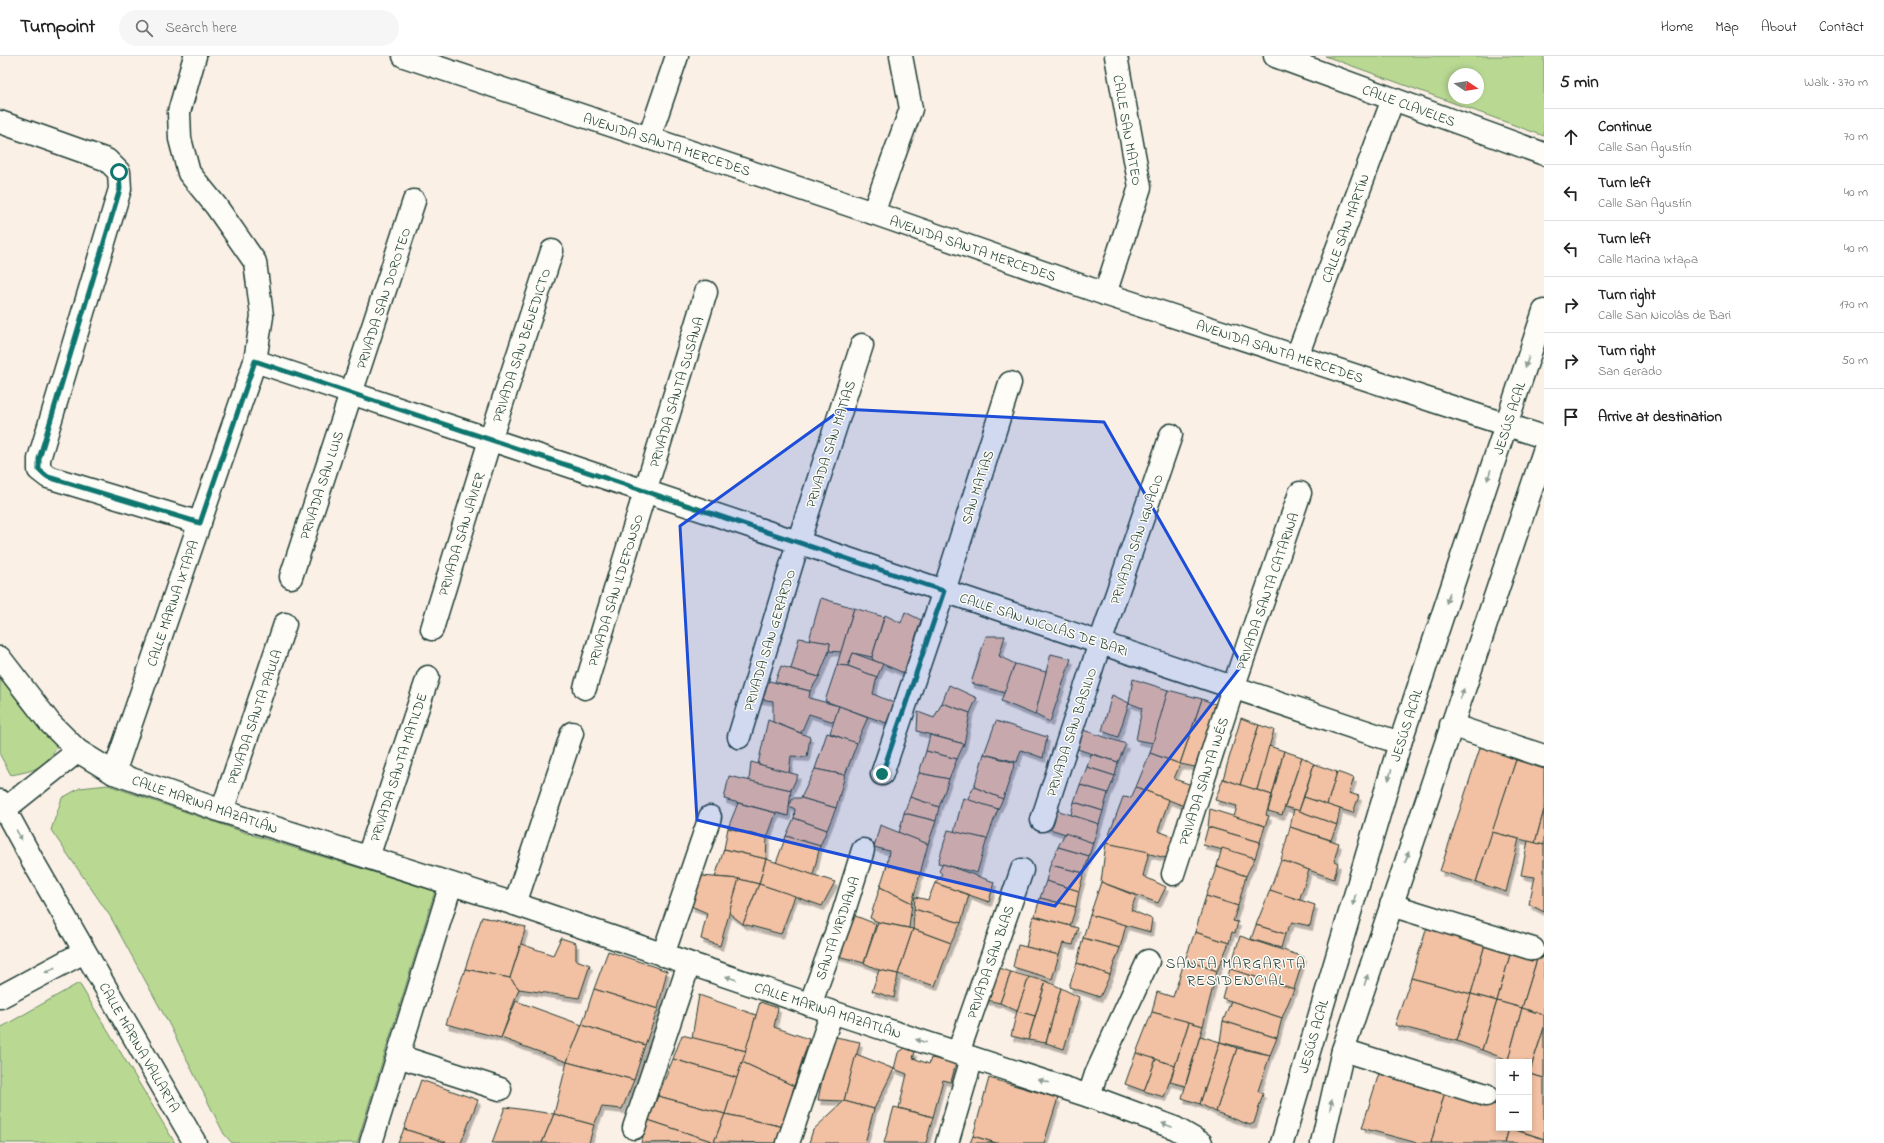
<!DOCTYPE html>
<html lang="en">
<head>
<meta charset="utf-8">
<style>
  :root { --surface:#fff; --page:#f6f6f6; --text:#222; --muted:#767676; --line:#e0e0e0 }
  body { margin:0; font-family:"Indie Flower",sans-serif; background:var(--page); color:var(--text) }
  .controls { position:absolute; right:12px; bottom:12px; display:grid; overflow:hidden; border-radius:0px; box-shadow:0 2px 6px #0003 }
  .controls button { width:36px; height:36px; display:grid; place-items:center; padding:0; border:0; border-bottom:1px solid var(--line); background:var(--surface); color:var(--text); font:20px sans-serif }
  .compass { position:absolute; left:1448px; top:12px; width:36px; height:36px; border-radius:50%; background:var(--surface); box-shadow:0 2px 6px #0003; rotate:102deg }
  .stop { position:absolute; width:12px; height:12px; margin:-9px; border:3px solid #0f766e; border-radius:50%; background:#fff }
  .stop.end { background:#0f766e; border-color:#fff; box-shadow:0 1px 4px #0008 }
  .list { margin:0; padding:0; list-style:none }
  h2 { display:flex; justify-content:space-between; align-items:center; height:52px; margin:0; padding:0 16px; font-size:17px }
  h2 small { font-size:13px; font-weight:400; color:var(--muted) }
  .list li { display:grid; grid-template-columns:26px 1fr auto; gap:12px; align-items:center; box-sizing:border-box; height:56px; padding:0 16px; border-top:1px solid var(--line) }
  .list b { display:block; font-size:15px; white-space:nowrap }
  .list p { margin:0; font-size:13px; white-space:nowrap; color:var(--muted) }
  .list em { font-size:13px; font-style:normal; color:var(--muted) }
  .icon { flex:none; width:22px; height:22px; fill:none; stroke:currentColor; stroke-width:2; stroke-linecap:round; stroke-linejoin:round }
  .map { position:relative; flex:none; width:1544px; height:1087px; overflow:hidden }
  header { display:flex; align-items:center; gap:24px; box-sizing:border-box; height:56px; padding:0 20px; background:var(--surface); border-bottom:1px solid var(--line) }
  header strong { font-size:19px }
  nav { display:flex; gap:22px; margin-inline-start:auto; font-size:14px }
  .search { width:280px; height:36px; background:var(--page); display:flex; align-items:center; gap:10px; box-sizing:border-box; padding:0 14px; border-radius:22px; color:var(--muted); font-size:15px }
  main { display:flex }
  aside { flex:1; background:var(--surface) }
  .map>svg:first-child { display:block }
  .green { fill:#b9d993; stroke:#6c8b64; fill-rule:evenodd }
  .building { fill:#f2c0a3; stroke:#1f3d34; filter:url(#shadow) }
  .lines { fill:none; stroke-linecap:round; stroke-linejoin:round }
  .minor-casing { stroke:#1f3d34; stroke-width:25 }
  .tertiary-casing { stroke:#1f3d34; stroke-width:25 }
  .minor { stroke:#fdfcf7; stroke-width:22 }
  .tertiary { stroke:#fdfcf7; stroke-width:22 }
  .oneway { fill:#8e9c96 }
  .route { stroke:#0f766e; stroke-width:5 }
  .marked { fill:#1d4ed8; fill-opacity:0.2; stroke:#1d4ed8; stroke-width:3; stroke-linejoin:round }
  .labels { text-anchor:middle; stroke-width:3; stroke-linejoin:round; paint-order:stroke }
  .street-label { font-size:14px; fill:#1f3d34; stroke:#fdfcf7 }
  .neighbourhood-label { font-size:15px; letter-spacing:1px; fill:#1f3d34; stroke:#fdfcf7 }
</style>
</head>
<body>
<header>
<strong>Turnpoint</strong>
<div class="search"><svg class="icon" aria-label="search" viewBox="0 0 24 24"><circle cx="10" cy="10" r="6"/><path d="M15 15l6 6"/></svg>Search here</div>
<nav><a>Home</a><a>Map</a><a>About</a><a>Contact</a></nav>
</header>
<main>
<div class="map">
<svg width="1544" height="1087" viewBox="0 0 1544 1087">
  <defs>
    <filter id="shadow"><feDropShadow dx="2.5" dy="4.5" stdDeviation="0" flood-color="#0004"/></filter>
  </defs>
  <rect width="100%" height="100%" fill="#fbf0e6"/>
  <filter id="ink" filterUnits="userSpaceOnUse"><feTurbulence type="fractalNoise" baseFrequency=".025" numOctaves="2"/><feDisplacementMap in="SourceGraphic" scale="8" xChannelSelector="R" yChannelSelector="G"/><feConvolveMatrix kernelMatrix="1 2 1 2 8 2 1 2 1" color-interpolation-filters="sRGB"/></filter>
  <g filter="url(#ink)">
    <g class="green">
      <path d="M1325 0H1544V80ZM1454 18H1478V42H1454Z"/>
      <path d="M0 618 24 653 58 690C43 712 38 714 11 719L0 699Z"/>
      <path d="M108 729 252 779 435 835 357 1087H232L224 1078 169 968 110 860 51 774 62 742 80 732Z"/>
      <path d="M79 927 175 1087H0V972Z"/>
    </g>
    <g class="building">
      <path d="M821 542 854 552 841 596 829 595 830 587 809 584Z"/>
      <path d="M854 552 884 561 872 601 853 597 848 610 837 609Z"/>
      <path d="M905 556 921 564 904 617 873 604 872 601 885 559 901 567Z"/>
      <path d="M986 580H1005L999 600 1015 608 1005 637 971 627Z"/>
      <path d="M799 582 830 587 829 595 819 621 791 613Z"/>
      <path d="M853 597 883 608 877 621 848 610Z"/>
      <path d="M1051 598 1071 603 1050 666 1034 658Z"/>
      <path d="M1015 608 1046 616 1035 659 1001 645Z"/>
      <path d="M837 609 848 610 877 621 873 638 896 648 886 667 825 645Z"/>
      <path d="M781 610 791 613 819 621 810 635 775 626Z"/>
      <path d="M1133 623 1168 634 1154 687 1136 684 1142 652 1129 647Z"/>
      <path d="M765 624 810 635 809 642 839 650 834 666 809 658 801 677 773 666V645L760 643Z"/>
      <path d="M949 629 977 642 970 657 942 647Z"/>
      <path d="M1168 634 1202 643 1180 708 1150 697Z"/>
      <path d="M1112 639 1129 647 1118 681 1102 675Z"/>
      <path d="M1202 643 1220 650 1200 712 1180 708Z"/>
      <path d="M942 647 970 657 964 688 917 675 918 656 934 662Z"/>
      <path d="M839 650 868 661 856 688 830 677Z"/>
      <path d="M1241 662 1259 669 1240 729 1223 723Z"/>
      <path d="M768 664 810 681 807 701 791 700 789 717 758 708Z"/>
      <path d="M996 665 1047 681 1043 702 1021 694 1017 706 984 698Z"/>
      <path d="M1259 669 1274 674 1257 734 1240 729Z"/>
      <path d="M1083 674 1126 688 1118 706 1077 693Z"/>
      <path d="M827 677 857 687 845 719 815 713Z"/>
      <path d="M930 679 964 688 957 703 926 695Z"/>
      <path d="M1481 689 1516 704 1476 826 1440 815Z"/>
      <path d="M1269 690 1284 695 1272 739 1257 734Z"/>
      <path d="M926 695 957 703 949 723 919 717Z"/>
      <path d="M1284 695 1302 701 1282 759 1268 755Z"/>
      <path d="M1150 697 1180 708 1174 723 1195 730 1189 752 1136 731Z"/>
      <path d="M984 698 1015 707 1003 743 974 731Z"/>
      <path d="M1091 698 1118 706 1115 720 1087 711Z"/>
      <path d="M1302 701 1314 708 1299 755 1285 751Z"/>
      <path d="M1516 704 1544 713V754L1535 787 1492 776Z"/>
      <path d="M751 706 798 719 791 734 749 725Z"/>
      <path d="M1314 708 1337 716 1327 749 1304 741Z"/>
      <path d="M1087 711 1115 720 1108 737 1080 729Z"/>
      <path d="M815 713 845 719 836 752 801 742Z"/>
      <path d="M1337 716 1354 722 1349 737 1359 740 1353 757 1327 749Z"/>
      <path d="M919 717 949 723 939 751 910 741Z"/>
      <path d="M729 720 791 734 788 760 724 743Z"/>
      <path d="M1223 723 1272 739 1266 759 1269 760 1265 770 1234 761 1237 750 1215 744Z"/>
      <path d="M1080 729 1108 737 1103 755 1074 746Z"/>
      <path d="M974 731 1003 743 998 753 967 744Z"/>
      <path d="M1136 731 1169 744 1158 775 1177 782 1170 803 1106 787 1123 741 1131 742Z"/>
      <path d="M910 741 939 751 936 765 904 757Z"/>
      <path d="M1304 741 1340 753 1337 769 1299 755Z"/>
      <path d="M793 742H801L836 752 827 774 794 762 795 753 789 750Z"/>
      <path d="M963 742 998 753 987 783 954 776Z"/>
      <path d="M1074 746 1103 755 1099 768 1071 759Z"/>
      <path d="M738 747 776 757 767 782 728 772Z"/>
      <path d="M1050 752 1099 768 1093 787 1044 771Z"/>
      <path d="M1210 753 1265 770 1260 786 1208 771Z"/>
      <path d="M1294 753 1337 769 1331 784 1290 771Z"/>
      <path d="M1544 754V789L1535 787Z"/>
      <path d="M904 757 936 765 928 788 899 777Z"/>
      <path d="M794 762 827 774 820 790 786 780Z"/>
      <path d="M880 769 928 788 920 818 887 809 889 795 874 791Z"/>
      <path d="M1208 771 1260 786 1255 802 1203 789Z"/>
      <path d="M1290 771 1339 787 1334 805 1338 807 1334 823 1281 804Z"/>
      <path d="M728 772 767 782 766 803 724 793Z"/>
      <path d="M948 774 987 783 977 817 938 807Z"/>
      <path d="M1492 776 1519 783 1506 836 1476 826Z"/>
      <path d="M1065 777 1093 787 1089 800 1058 791Z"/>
      <path d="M786 780 820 790 813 819 776 807Z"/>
      <path d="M1528 785 1544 789V856L1529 848 1535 821 1521 819Z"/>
      <path d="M1106 787 1149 796 1143 820 1166 831 1158 847 1101 826Z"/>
      <path d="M1058 791 1089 800 1084 817 1050 809Z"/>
      <path d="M1222 792 1255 802 1246 820 1217 810Z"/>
      <path d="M724 793 766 803 759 828 739 823 715 821Z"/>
      <path d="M766 803 835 826 822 850 759 828Z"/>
      <path d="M1281 804 1309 814 1299 845 1270 834Z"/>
      <path d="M943 808 994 826 989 846 935 827 942 818 939 815Z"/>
      <path d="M887 809 920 818 912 847 880 831Z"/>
      <path d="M1050 809 1084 817 1079 835 1046 825Z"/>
      <path d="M1217 810 1246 820 1238 850 1206 840Z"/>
      <path d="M701 820 739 823 720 890 701 883 707 857 691 850Z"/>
      <path d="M739 823 759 828 743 868 729 857Z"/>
      <path d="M1046 825 1079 835 1076 851 1040 842Z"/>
      <path d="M1101 826 1136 840 1131 854 1152 863 1150 876 1090 859Z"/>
      <path d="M935 827 969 839 961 867 914 853 915 841 928 844Z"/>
      <path d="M759 828 795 840 781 878 743 868Z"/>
      <path d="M880 831 912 847 909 872 878 866 870 862Z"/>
      <path d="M1270 834 1315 849 1310 870 1292 866 1285 878 1256 869Z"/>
      <path d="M1206 840 1238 850 1233 865 1238 866 1235 877 1232 876 1229 887 1195 876Z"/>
      <path d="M1040 842 1076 851 1070 870 1035 860Z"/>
      <path d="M914 853 961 867 951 887 913 873Z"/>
      <path d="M848 857 876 868 864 907 834 899Z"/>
      <path d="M1090 859 1126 869 1120 892 1083 882Z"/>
      <path d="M1033 860 1078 872 1073 889 1063 887 1059 899 1026 891Z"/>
      <path d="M482 861 526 871 510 922 465 913Z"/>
      <path d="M878 866 913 873 898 918 879 914 864 907Z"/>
      <path d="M1428 868 1486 885 1471 938 1411 922Z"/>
      <path d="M1256 869 1285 878 1281 892 1251 883Z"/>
      <path d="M913 873 951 887 935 930 898 918Z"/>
      <path d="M1195 876 1229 887 1217 915 1185 904Z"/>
      <path d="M1240 880 1304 901 1294 933 1230 913Z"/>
      <path d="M561 882 576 887V904L590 909 579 942 519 933 510 922 521 888 553 899Z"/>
      <path d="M1083 882 1120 892 1110 919 1077 907Z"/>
      <path d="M1486 885 1512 892 1497 945 1471 938Z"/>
      <path d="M1018 889 1059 899 1052 923 1013 911Z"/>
      <path d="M1512 892 1538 900 1522 952 1497 945Z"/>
      <path d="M608 895 667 915 658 953 594 933Z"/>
      <path d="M1538 900 1544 902V959L1522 952Z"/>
      <path d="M1185 904 1217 915 1203 970 1152 956 1157 936 1173 941Z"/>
      <path d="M1077 907 1110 919 1100 941 1069 931Z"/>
      <path d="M994 910 1011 916 1000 947 982 943Z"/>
      <path d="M465 913 510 922 519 933 501 982 446 968Z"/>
      <path d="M1230 913 1294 933 1282 962 1222 942Z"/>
      <path d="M879 914 898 918 894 942 872 935Z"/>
      <path d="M1011 916 1029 921 1017 955 1000 947Z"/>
      <path d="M1029 921 1046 925 1035 960 1017 955Z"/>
      <path d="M1411 922 1471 938 1457 985 1395 969Z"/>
      <path d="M1046 925 1061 932 1046 987 1028 984Z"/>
      <path d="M1061 932 1079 941 1064 993 1046 987Z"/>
      <path d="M594 933 658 953 645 989 582 969Z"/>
      <path d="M1471 938 1497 945 1482 994 1457 985Z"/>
      <path d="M699 939 756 959 746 995 692 982Z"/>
      <path d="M516 945 582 969 567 1006 501 982Z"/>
      <path d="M1231 945 1282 962 1277 982 1223 965Z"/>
      <path d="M1497 945 1522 952 1508 1004 1482 994Z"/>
      <path d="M760 946 778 952 774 971 809 983 794 1030 742 1006Z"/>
      <path d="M1522 952 1544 959V972L1531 1011 1529 1010V1006H1516L1508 1004Z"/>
      <path d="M1017 955 1035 960 1028 984 1011 980Z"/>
      <path d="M1152 956 1189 966 1175 1010 1136 997Z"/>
      <path d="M1223 965 1277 982 1270 999 1220 986Z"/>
      <path d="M1189 966 1203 970 1185 1030 1170 1026Z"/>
      <path d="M582 969 645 989 634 1024 567 1006Z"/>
      <path d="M1544 972V1022L1529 1018Z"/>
      <path d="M682 979 746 995 737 1022 673 1003Z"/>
      <path d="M831 980 860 986 844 1045 818 1044Z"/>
      <path d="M1200 980 1220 986 1200 1048 1182 1042Z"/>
      <path d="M1220 986 1237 992 1216 1056 1200 1048Z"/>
      <path d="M905 992 915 996 913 1002 929 1008 931 1002 956 1007 951 1026 943 1024 933 1061 899 1052 907 1018 894 1013 898 997Z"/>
      <path d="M1237 992 1270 999 1258 1035 1263 1038 1254 1067 1250 1069 1216 1056Z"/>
      <path d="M1136 997 1156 1003 1144 1035 1125 1028Z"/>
      <path d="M856 998 894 1013 874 1053 844 1045Z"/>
      <path d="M673 1003 737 1022 725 1058 658 1040Z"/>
      <path d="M1156 1003 1175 1010 1164 1041 1144 1035Z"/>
      <path d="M567 1006 634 1024 622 1053 602 1051 594 1069 554 1058Z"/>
      <path d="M742 1006 794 1030 784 1071 725 1058Z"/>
      <path d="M1380 1014 1446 1032 1431 1087H1417L1362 1072Z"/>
      <path d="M1529 1018 1544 1022V1083L1511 1072H1529Z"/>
      <path d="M989 1022 1058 1042 1044 1087H996L973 1080Z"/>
      <path d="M421 1024 478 1044 461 1087H448L404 1073Z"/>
      <path d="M1446 1032 1499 1050V1072H1509L1505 1087H1431Z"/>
      <path d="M658 1040 725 1058 714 1086 648 1064Z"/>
      <path d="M844 1045 874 1053 865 1087H809L813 1074Z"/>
      <path d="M505 1051 554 1058 542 1087H492Z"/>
      <path d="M894 1051 933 1061 926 1087H884Z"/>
      <path d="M554 1058 594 1069 589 1087H542Z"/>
      <path d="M725 1058 784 1071 778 1087 714 1086Z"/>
      <path d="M648 1064 714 1086 641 1087Z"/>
      <path d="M1509 1072 1544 1083V1087H1505Z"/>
      <path d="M404 1073 448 1087H398Z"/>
      <path d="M973 1080 996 1087H970Z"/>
    </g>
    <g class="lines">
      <defs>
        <g id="minor">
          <path d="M404 0 873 157 1105 238 1544 381"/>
          <path d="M1275 0 1544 98"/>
          <path d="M0 66 107 104 119 116 120 133 39 403V414L48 421 200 467"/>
          <path d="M649 82 677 0"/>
          <path d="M873 157 911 53 901 0"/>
          <path d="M1105 238 1140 131 1116 0"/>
          <path d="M1297 300 1393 43"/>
          <path d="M255 305 1400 687"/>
          <path d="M291 521 414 145"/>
          <path d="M432 573 490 384 552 195"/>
          <path d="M0 602 50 667 78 695 114 717 222 755 515 848 832 956 1089 1040 1175 1072 1201 1087"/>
          <path d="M585 632 706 236"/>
          <path d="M1451 669 1544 700"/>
          <path d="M739 681 798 487 862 289"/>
          <path d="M114 717 255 305 262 260 255 206 216 150 189 117 180 83 179 56 195 0"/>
          <path d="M882 718 944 535 1010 327"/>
          <path d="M0 745 34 807 195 1087"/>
          <path d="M5 753 78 695"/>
          <path d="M222 755 285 568"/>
          <path d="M1042 764 1100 587 1171 379"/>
          <path d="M368 801 428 621"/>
          <path d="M1173 818 1233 632 1300 437"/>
          <path d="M515 848 572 677"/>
          <path d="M1391 849 1533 893"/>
          <path d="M663 899 710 761"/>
          <path d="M0 941 84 896"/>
          <path d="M810 949 843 858 863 794"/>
          <path d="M1343 994 1486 1039"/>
          <path d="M958 997 1022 814"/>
          <path d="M398 1000 500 1033"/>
          <path d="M1089 1040 1096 1018 1148 905"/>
          <path d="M634 1072 689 908"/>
          <path d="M371 1087 451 828"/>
          <path d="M788 1087 832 956"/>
          <path d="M947 1087 972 1002"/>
        </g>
        <g id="tertiary">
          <path d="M1282 1087 1400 687 1544 255"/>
          <path d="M1322 1087 1343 994 1544 395"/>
        </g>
      </defs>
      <use href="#minor" class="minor-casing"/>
      <use href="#tertiary" class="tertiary-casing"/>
      <use href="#minor" class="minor"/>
      <use href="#tertiary" class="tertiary"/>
    </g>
    <defs><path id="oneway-solid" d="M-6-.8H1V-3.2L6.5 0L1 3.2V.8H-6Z"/></defs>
    <g class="oneway">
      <use href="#oneway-solid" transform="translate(1527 306) rotate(108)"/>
      <use href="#oneway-solid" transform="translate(1489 419) rotate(108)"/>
      <use href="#oneway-solid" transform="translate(1448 542) rotate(108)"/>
      <use href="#oneway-solid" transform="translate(1462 638) rotate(-71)"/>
      <use href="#oneway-solid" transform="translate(1390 719) rotate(106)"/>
      <use href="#oneway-solid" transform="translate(19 779) rotate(62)"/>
      <use href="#oneway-solid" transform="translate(1407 801) rotate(-71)"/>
      <use href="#oneway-solid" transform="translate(1354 844) rotate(106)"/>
      <use href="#oneway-solid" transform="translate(50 914) rotate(152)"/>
      <use href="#oneway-solid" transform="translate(731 922) rotate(-161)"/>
      <use href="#oneway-solid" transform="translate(1366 924) rotate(-72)"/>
      <use href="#oneway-solid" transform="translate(921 985) rotate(-162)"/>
      <use href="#oneway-solid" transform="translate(1044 1025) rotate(-162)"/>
      <use href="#oneway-solid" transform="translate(1331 1049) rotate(-78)"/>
      <use href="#oneway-solid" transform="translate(1167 1069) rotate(-159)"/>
    </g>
  </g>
  <g class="lines" filter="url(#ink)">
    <path class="route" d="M119 116 120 133 39 403V414L48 421 200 467 255 305 944 535 882 718"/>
  </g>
  <path class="marked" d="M842 353 1104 366 1242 609 1055 850 697 764 680 470Z"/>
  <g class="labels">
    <g class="street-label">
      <text transform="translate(1409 49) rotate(20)" y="5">CALLE CLAVELES</text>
      <text transform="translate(1128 74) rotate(80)" y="5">CALLE SAN MATEO</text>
      <text transform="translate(667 88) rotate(18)" y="5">AVENIDA SANTA MERCEDES</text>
      <text transform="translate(1345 172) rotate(-70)" y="5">CALLE SAN MARTÍN</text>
      <text transform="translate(973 192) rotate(19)" y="5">AVENIDA SANTA MERCEDES</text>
      <text transform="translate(383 242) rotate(-72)" y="5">PRIVADA SAN DOROTEO</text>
      <text transform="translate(521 289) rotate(-72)" y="5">PRIVADA SAN BENEDICTO</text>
      <text transform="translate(1280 295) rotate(18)" y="5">AVENIDA SANTA MERCEDES</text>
      <text transform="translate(676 336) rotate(-73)" y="5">PRIVADA SANTA SUSANA</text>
      <text transform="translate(1509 362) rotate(-72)" y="5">JESÚS ACAL</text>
      <text transform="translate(830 388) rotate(-72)" y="5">PRIVADA SAN MATÍAS</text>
      <text transform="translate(321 429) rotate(-72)" y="5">PRIVADA SAN LUIS</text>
      <text transform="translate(977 431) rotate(-72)" y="5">SAN MATÍAS</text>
      <text transform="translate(461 478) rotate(-73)" y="5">PRIVADA SAN JAVIER</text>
      <text transform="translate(1136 483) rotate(-71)" y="5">PRIVADA SAN IGNACIO</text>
      <text transform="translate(615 534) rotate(-73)" y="5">PRIVADA SAN ILDEFONSO</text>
      <text transform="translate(1267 535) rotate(-71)" y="5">PRIVADA SANTA CATARINA</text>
      <text transform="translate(172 547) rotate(-71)" y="5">CALLE MARINA IXTAPA</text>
      <text transform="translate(1044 568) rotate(18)" y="5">CALLE SAN NICOLÁS DE BARI</text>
      <text transform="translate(769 584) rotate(-73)" y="5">PRIVADA SAN GERARDO</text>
      <text transform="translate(254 661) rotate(-71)" y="5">PRIVADA SANTA PAULA</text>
      <text transform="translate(1406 669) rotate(-72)" y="5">JESÚS ACAL</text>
      <text transform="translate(1071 676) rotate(-72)" y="5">PRIVADA SAN BASILIO</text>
      <text transform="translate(398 711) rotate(-72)" y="5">PRIVADA SANTA MATILDE</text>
      <text transform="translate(1203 725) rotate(-72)" y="5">PRIVADA SANTA INÉS</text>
      <text transform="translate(205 748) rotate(19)" y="5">CALLE MARINA MAZATLÁN</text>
      <text transform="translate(837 872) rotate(-71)" y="5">SANTA VIRIDIANA</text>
      <text transform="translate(990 906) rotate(-71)" y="5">PRIVADA SAN BLAS</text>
      <text transform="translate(828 954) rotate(18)" y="5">CALLE MARINA MAZATLÁN</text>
      <text transform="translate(1313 980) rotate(-74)" y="5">JESÚS ACAL</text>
      <text transform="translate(140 991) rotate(60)" y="5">CALLE MARINA VALLARTA</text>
    </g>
    <g class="neighbourhood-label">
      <text x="1236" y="912">SANTA MARGARITA<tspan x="1236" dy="17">RESIDENCIAL</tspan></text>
    </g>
  </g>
</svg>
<div class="controls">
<button>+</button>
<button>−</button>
</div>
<svg class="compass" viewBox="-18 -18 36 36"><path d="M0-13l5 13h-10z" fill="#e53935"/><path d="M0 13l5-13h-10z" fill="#767676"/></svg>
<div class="stop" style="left:119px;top:116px"></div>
<div class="stop end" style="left:882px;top:718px"></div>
</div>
<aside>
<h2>5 min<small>Walk · 370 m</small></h2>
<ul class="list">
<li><svg class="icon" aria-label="ahead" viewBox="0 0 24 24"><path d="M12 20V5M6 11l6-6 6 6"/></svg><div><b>Continue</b><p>Calle San Agustín</p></div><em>70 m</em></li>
<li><svg class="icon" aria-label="left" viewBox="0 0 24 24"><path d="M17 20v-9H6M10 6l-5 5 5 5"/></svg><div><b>Turn left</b><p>Calle San Agustín</p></div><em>40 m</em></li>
<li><svg class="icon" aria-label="left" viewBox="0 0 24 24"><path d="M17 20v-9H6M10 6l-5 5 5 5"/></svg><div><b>Turn left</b><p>Calle Marina Ixtapa</p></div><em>40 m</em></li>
<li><svg class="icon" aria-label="right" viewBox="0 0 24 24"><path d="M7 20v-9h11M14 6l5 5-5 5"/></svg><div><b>Turn right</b><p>Calle San Nicolás de Bari</p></div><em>170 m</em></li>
<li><svg class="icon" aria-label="right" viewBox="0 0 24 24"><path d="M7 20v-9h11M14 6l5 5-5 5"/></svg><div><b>Turn right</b><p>San Gerado</p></div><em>50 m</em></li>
<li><svg class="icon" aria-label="arrive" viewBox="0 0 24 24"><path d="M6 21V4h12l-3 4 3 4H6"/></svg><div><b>Arrive at destination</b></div></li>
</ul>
</aside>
</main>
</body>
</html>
